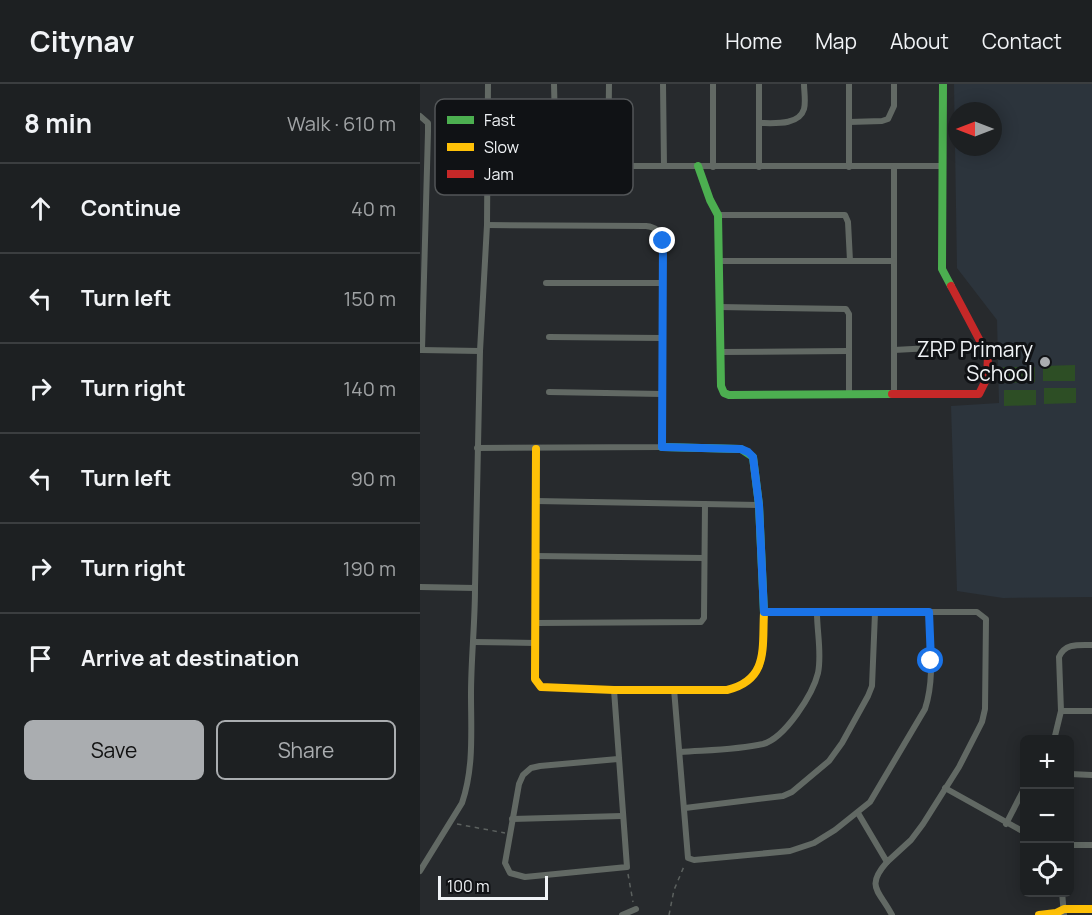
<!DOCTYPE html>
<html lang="en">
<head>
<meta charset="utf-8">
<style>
  :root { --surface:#1d2022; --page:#25282a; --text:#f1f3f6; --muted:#a0a3a5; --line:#3b3e40; --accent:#aaadb0 }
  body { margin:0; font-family:Manrope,sans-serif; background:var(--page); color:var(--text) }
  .controls { position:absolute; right:18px; bottom:18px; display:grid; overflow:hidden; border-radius:9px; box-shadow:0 3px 15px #0003 }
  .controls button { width:54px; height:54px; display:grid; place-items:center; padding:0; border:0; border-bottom:2px solid var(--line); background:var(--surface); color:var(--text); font:30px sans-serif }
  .compass { position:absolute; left:528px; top:18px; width:54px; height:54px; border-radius:50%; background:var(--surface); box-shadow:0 3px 15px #0003; rotate:270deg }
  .scale { position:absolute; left:18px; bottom:15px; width:110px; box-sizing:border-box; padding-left:6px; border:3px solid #f0f3f6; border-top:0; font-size:16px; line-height:21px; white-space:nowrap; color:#f0f3f6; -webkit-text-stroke:4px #101215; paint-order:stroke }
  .stop { position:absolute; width:18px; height:18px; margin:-14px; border:4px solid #1a73e8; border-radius:50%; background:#fff }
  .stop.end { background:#1a73e8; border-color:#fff; box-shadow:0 2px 6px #0008 }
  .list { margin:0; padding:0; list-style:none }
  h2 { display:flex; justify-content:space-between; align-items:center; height:78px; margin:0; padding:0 24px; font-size:26px }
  h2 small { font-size:20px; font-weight:400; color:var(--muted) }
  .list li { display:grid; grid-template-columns:39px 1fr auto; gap:18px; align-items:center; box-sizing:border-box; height:90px; padding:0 24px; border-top:2px solid var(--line) }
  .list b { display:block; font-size:22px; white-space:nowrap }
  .list em { font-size:20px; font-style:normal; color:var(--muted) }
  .actions { display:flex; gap:12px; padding:18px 24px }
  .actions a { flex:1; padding:14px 0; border:2px solid var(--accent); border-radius:9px; text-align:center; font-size:21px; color:var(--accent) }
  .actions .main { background:var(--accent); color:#111 }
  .icon { flex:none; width:33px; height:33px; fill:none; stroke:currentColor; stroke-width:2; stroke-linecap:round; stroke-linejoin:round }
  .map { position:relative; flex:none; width:672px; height:831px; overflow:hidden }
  header { display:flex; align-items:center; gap:36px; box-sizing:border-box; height:84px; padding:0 30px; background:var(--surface); border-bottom:2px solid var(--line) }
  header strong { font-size:28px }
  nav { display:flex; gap:33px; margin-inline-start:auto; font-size:21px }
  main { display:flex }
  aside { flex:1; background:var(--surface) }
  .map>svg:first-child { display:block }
  .built { fill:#2c343c; fill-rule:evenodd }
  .green { fill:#2d4e25 }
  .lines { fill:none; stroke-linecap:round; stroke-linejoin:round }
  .path { stroke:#5c615f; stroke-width:1.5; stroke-dasharray:4.5 4.5; stroke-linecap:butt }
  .street { stroke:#626964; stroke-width:6 }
  .fast { stroke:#4caf50; stroke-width:8 }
  .slow { stroke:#ffc107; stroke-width:8 }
  .jam { stroke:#c62828; stroke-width:8 }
  .route { stroke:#1a73e8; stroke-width:8 }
  .poi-dot { fill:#aaadb0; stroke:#101215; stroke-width:2 }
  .labels { text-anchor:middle; stroke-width:6; stroke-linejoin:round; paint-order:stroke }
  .poi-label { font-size:21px; fill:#f0f3f6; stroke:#101215; text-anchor:end }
  .key { fill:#101215; stroke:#535658; stroke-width:1.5 }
  .key-label { font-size:16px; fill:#f0f3f6 }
</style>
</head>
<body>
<header>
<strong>Citynav</strong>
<nav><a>Home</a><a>Map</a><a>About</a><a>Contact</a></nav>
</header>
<main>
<aside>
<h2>8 min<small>Walk · 610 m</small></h2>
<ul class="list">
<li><svg class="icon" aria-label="ahead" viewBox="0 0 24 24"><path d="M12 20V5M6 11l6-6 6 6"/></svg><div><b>Continue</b></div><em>40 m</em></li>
<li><svg class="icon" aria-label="left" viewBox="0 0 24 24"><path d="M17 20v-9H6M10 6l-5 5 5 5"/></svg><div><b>Turn left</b></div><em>150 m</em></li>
<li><svg class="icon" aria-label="right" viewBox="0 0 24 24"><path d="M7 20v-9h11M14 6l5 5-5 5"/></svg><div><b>Turn right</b></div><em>140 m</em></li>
<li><svg class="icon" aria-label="left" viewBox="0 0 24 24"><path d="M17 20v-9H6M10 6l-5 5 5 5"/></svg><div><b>Turn left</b></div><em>90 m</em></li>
<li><svg class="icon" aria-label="right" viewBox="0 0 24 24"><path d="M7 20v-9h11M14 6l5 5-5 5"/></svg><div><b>Turn right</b></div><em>190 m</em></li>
<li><svg class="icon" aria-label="arrive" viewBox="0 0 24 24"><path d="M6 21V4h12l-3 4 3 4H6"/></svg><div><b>Arrive at destination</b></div></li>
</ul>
<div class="actions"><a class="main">Save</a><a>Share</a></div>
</aside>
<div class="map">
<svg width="672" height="831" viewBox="0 0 672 831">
  <rect width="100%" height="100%" fill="#272a2d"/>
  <path class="built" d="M534 0H672V513L583 514 537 507 531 322 579 319 577 236 537 184ZM537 27H573V63H537Z"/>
  <g class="green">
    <path d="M655 281V297H623V282Z"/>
    <path d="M583 283H615V298L583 299Z"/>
    <path d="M624 304H656V319L624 320Z"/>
    <path d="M584 306H616V321L584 322Z"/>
  </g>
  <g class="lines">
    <g class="path">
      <path d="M37 740 85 749"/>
      <path d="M208 790 213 818"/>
      <path d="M249 831 254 806 265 780"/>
    </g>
    <g class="street">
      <path d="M134 0 136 82"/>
      <path d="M243 0 244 82"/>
      <path d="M0 32 8 39V48L2 266"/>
      <path d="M429 38 462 37 468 35 474 22V0"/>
      <path d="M339 39C353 39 379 42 384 25 386 18 384 7 384 0"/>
      <path d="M68 82H522"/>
      <path d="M188 82 189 0"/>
      <path d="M293 83V0"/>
      <path d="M339 83V0"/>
      <path d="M429 83V0"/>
      <path d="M474 83V310"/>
      <path d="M298 131H425L428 138 430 177"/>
      <path d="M298 177H473"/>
      <path d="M126 199H243"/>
      <path d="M299 223 426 225 429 230V311"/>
      <path d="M129 253 242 254"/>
      <path d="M1 266 60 267"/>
      <path d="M474 266 511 264"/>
      <path d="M300 268 428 267"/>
      <path d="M129 308 242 310"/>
      <path d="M57 364 242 363 243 157C240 147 236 143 226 142L67 141"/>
      <path d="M116 417 339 421"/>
      <path d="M115 472 284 474"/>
      <path d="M0 503 55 504 60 267 67 141 68 0"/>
      <path d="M344 528H557L566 535 565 625 562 638 539 683 503 740 491 756 467 778 438 729"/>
      <path d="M116 539 281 538 284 534 285 420"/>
      <path d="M54 558 116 559"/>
      <path d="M254 605 268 774 274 776 370 767 394 759 415 746 450 718 505 625C515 595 510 560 509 528"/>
      <path d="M194 606 207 783 105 793 90 789 85 779 99 700 103 691 111 684 120 682 198 675"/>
      <path d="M641 627H672"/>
      <path d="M634 656 641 627 639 573C645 559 659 561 672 561"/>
      <path d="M260 668C287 666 317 666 343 660 365 654 393 610 398 589 402 570 397 548 397 529"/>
      <path d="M650 690 672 691"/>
      <path d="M525 704 604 748"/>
      <path d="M265 724 363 712 372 708 409 677 422 659 448 612 452 602 455 529"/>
      <path d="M92 735 202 732"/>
      <path d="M586 740 604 705"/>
      <path d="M650 761H672"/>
      <path d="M467 778C445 803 459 806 472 831"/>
      <path d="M0 787 42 719C54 684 51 647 51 610 51 575 55 540 55 504"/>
      <path d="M642 808 644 831"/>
      <path d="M202 831 216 825"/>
    </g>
    <g class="fast">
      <path d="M523 0 522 185 531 202"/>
      <path d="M278 82 290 116 298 131 301 302 304 309 309 311 472 310"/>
      <path d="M242 363 321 365 333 373 339 421 344 529"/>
    </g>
    <g class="slow">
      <path d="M116 365 115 595 121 603 194 606H307C349 596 342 564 344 529"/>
      <path d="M619 831 636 829 644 825H672"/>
    </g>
    <path class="jam" d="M472 310H559L567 294 568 272 531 202"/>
  </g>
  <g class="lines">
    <path class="route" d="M243 157 242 363 321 365 328 368 333 373 339 421 344 528H509L511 577"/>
  </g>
  <circle class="poi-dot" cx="625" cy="278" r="6"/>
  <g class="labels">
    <g class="poi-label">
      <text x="613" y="273">ZRP Primary<tspan x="613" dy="24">School</tspan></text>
    </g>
  </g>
  <rect x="15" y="15" width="198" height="96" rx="9" class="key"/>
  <rect x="27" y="32" width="27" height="8" fill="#4caf50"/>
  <rect x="27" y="59" width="27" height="8" fill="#ffc107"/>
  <rect x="27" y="86" width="27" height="8" fill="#c62828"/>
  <g class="key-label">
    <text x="64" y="42">Fast</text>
    <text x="64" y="69">Slow</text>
    <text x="64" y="96">Jam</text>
  </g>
</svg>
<div class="controls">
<button>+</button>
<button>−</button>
<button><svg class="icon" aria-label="locate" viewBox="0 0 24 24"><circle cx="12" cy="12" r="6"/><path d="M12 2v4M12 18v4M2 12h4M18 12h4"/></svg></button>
</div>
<svg class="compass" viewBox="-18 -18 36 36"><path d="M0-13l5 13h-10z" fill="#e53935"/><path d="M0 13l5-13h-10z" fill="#a0a3a5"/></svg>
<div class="scale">100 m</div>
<div class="stop" style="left:511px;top:577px"></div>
<div class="stop end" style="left:243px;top:157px"></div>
</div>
</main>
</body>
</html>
